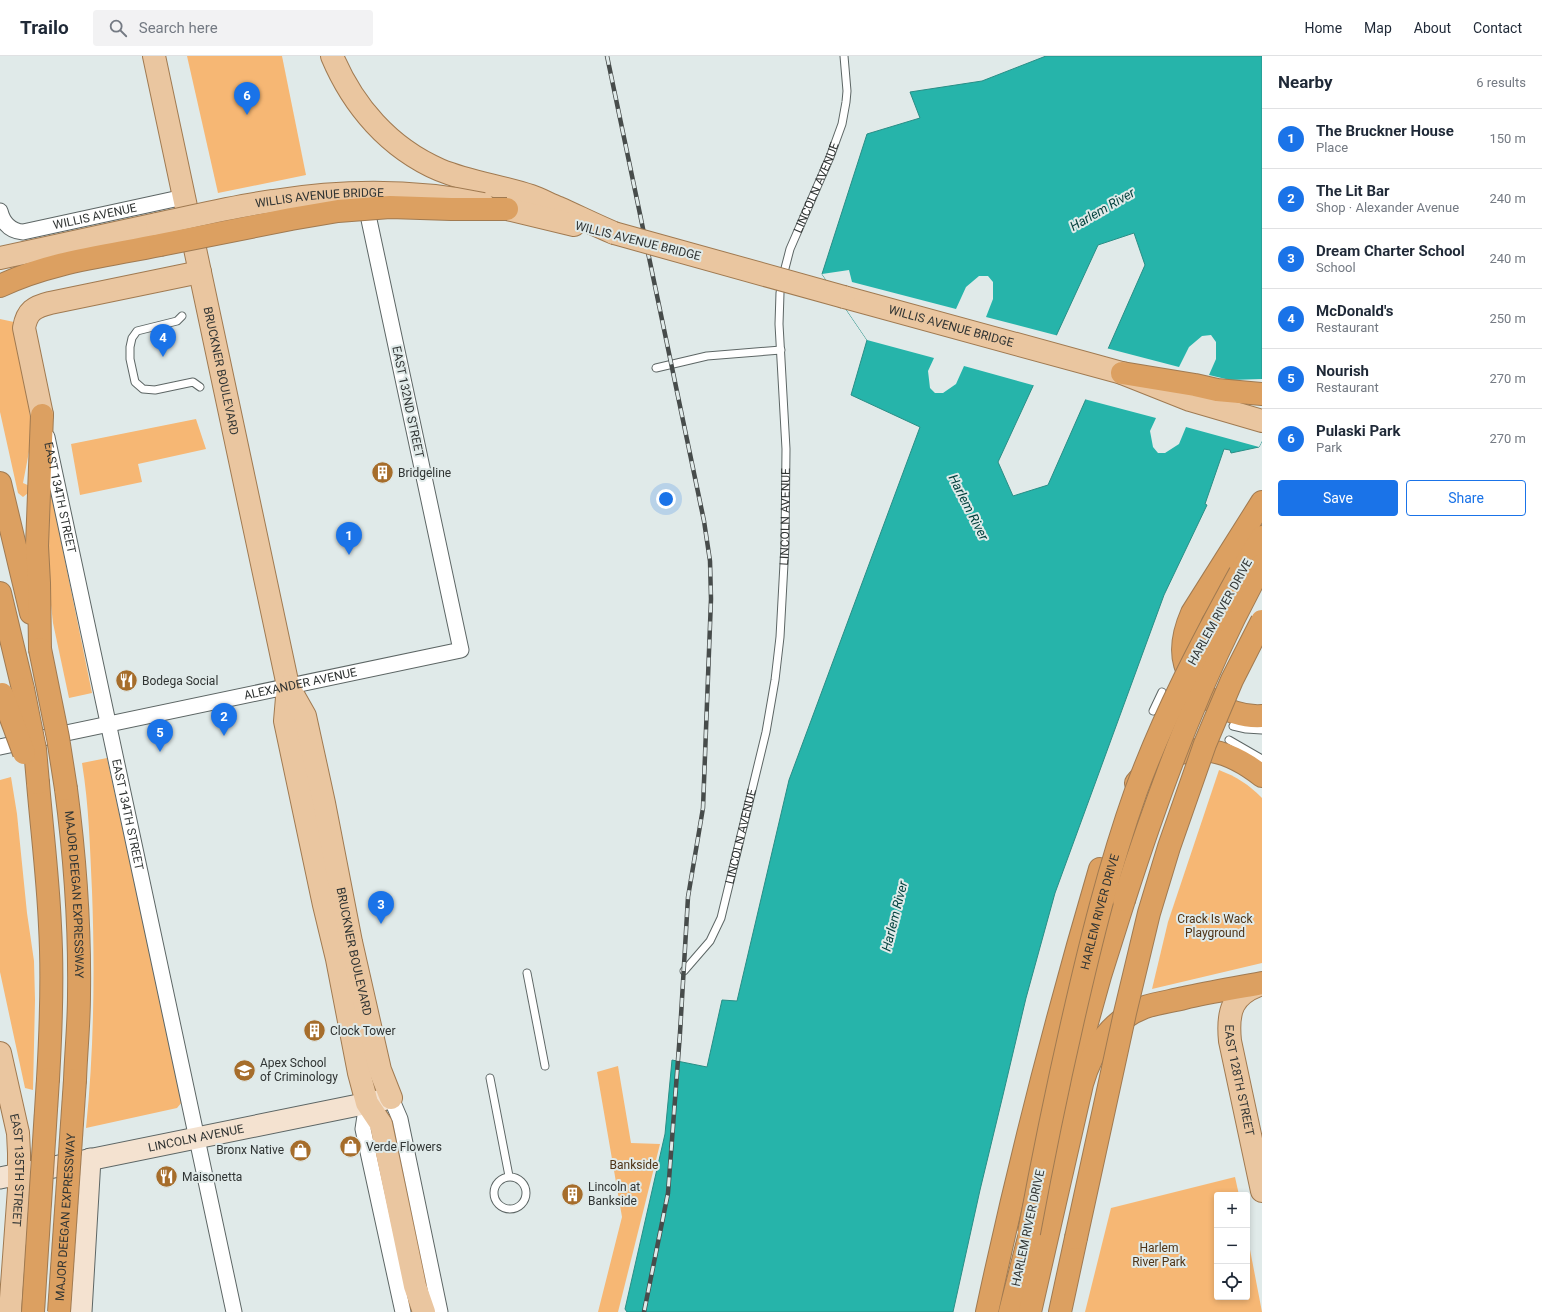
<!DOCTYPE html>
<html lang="en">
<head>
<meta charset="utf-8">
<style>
  :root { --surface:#fff; --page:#f2f2f3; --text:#1f2937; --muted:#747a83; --line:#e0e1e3; --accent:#1a73e8 }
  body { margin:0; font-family:Roboto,sans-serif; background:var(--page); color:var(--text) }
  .controls { position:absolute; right:12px; bottom:12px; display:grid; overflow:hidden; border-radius:4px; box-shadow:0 2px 6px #0003 }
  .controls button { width:36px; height:36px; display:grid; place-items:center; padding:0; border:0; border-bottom:1px solid var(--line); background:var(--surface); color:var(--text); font:20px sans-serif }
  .you { position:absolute; left:666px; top:443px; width:14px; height:14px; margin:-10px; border:3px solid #fff; border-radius:50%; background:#1a73e8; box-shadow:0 0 0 6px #1a73e833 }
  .badge { display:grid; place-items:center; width:26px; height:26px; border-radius:50%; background:var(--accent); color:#fff; font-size:13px; font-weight:700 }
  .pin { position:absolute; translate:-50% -33px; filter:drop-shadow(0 1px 2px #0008) }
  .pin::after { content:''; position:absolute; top:21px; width:14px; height:12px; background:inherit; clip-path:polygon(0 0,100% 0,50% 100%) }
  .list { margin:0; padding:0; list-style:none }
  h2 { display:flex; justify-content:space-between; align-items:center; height:52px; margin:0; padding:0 16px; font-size:17px }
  h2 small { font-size:13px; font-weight:400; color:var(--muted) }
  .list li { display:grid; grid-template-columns:26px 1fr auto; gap:12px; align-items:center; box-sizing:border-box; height:60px; padding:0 16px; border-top:1px solid var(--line) }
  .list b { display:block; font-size:15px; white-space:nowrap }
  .list p { margin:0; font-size:13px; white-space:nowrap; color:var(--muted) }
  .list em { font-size:13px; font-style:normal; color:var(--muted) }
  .actions { display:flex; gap:8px; padding:12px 16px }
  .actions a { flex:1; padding:9px 0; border:1px solid var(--accent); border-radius:4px; text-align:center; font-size:14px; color:var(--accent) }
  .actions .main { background:var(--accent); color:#fff }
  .icon { flex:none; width:22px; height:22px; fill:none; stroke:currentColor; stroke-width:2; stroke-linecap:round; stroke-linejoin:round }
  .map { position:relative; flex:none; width:1262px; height:1256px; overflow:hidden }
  header { display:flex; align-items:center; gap:24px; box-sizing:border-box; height:56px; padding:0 20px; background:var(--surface); border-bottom:1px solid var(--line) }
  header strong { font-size:19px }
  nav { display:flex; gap:22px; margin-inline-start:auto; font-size:14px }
  .search { width:280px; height:36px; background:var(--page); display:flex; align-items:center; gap:10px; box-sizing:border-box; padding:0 14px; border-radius:4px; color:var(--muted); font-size:15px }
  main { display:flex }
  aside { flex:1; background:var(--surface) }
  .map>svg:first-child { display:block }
  .green { fill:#f6b774 }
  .water { fill:#26b4aa; stroke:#298e86; fill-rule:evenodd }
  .pier { fill:#e0eae9 }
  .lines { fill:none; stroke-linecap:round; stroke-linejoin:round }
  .service-casing { stroke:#5d6665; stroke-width:9 }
  .minor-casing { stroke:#5d6665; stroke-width:17 }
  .secondary-casing { stroke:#5d6665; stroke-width:23 }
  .primary-casing { stroke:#a07a51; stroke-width:24 }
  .motorway-casing { stroke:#a07a51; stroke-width:24 }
  .service { stroke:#fff; stroke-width:7 }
  .minor { stroke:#fff; stroke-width:15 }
  .secondary { stroke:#f4e2d0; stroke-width:21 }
  .primary { stroke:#eac6a0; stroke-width:22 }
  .motorway { stroke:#dca061; stroke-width:22 }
  .rail-casing { stroke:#474c4b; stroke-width:4.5 }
  .rail { stroke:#e0eae9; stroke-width:3; stroke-dasharray:9; stroke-linecap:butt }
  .primary-bridge-casing { stroke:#a07a51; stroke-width:24; stroke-linecap:butt }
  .motorway-bridge-casing { stroke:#a07a51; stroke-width:24; stroke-linecap:butt }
  .primary-bridge { stroke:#eac6a0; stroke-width:22 }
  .motorway-bridge { stroke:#dca061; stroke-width:22 }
  .labels { text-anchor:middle; stroke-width:4; stroke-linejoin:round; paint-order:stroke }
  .street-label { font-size:12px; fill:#303433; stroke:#e0eae9 }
  .poi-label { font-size:12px; fill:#303433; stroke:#e0eae9; text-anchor:start }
  .park-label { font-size:12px; fill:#4e3316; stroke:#e0eae9 }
  .water-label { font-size:13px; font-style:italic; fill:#013f3b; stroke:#e0eae9 }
</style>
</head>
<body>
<header>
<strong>Trailo</strong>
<div class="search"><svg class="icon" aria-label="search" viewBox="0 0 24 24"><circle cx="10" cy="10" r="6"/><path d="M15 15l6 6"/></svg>Search here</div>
<nav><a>Home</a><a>Map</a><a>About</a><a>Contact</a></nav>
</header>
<main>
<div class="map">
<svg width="1262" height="1256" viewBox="0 0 1262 1256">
  <rect width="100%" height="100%" fill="#e0eae9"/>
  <g class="green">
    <path d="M187 0H282L306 119 218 137Z"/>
    <path d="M0 263 14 266V275L29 350 32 380 23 427 30 430 28 437 23 441 18 437 0 356Z"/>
    <path d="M196 363 206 393 138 408 142 426 80 439 71 388Z"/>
    <path d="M51 436 92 637 69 642 53 567 45 495 46 438Z"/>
    <path d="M107 702 182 1046 177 1052 86 1072C94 994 95 914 92 835 90 792 89 750 82 707Z"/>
    <path d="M1219 714C1237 721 1248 728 1262 742V907L1152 933 1168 866Z"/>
    <path d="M11 721 17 758 27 857 34 905 35 944 33 1034 25 1032 0 916V724Z"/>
    <path d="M618 1010 631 1087 660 1088 618 1256H598L622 1161 597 1016Z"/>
    <path d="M1235 1121 1239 1139H1217V1241H1247V1178L1262 1256H1085L1111 1152Z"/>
  </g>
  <path class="water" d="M1046 0H1262V385L1259 391 1231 397 1230 394 1224 393 1205 448 1207 449 1164 539 1055 837 1026 942 1003 1039 980 1134 953 1256H627L625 1253 665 1078 672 1004 707 1011 722 944 737 945 789 724 920 371 851 339 867 284 822 218 867 78 920 62 910 36 982 25ZM1134 177 1145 209 1048 429 1013 440 998 406 1098 189Z"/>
  <g class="pier">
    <path d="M849 214 852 226 956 253 966 231 979 220H988L993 226V243L986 261 1059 280 1036 330 964 310 956 328 943 337H935L930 332 928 315 934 302 867 284 822 218Z"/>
    <path d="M1211 279 1216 286V303L1209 319 1230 324 1262 323V385L1259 391 1186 371 1179 388 1165 397H1158L1153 391 1150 375 1156 362 1084 343 1106 292 1179 311 1189 291 1202 280Z"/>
  </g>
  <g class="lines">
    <defs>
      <g id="service">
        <path d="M182 260 177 265 137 275 132 282 130 291V303L135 326 143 333 155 334 193 326 200 331"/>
        <path d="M656 312 707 300 781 294"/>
        <path d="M1153 655 1162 636"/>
        <path d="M1233 670 1246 673 1262 674"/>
        <path d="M1229 684 1262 703"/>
        <path id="s1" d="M684 915 710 885 721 862 766 676 775 624 780 581 785 489 786 393 779 268 780 237 783 220 790 193 830 101 842 68 846 46 847 35 844 0"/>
        <path d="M527 917 545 1010"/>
        <path d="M490 1022 509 1120"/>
        <circle cx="510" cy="1137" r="16"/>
      </g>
      <g id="minor">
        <path id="s2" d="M0 155C3 167 10 175 23 176L184 141"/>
        <path id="s3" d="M47 381 234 1256"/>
        <path id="s4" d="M0 691 461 594 365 145H363"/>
        <path d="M391 1042 400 1063 440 1256"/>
        <path d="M367 1047 363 1073 403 1256"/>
      </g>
      <g id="secondary">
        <path id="s5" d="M0 1122 383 1044"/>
        <path d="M81 1256 90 1103"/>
      </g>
      <g id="primary">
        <path id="s6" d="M154 0 288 630 285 665 324 849 337 903 359 1017 367 1047 381 1068 415 1230 424 1256"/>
        <path d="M332 0C353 50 389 92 440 114 469 126 501 130 531 140 540 143 549 148 559 152 577 160 595 169 614 177"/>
        <path d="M507 153 574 169"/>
        <path d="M0 202 157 168"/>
        <path id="s7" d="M844 241 1122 317 1190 344 1262 365"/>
        <path d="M42 359 24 272C27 255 34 251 50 247L200 216"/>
        <path id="s8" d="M288 630 305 660 324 747 351 886 380 1014 391 1042"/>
        <path id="s9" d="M1262 928C1232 938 1227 955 1230 985L1262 1135"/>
        <path id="s10" d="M0 997 18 1077 19 1097V1133L10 1256"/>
      </g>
      <g id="motorway">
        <path d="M0 230C50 206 106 200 160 189"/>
        <path d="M1122 317 1195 329 1217 334 1262 338"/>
        <path d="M0 427 31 557"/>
        <path d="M1262 446 1192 557C1185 573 1180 591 1185 608 1194 640 1230 662 1262 660"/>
        <path d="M1240 517 1262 481"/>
        <path d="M0 537 23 633"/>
        <path d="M40 593 39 527 37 490 42 359"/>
        <path d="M38 727C42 775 48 822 50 870 53 921 51 972 48 1023"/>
        <path d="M1136 727C1142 719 1152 712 1160 707 1196 683 1230 695 1262 720"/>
        <path id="s11" d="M66 733C75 801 80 870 79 939 79 967 76 996 75 1024"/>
        <path d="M1073 1017 1100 920 1124 844"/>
        <path d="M987 1256C1019 1107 1057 959 1100 813"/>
        <path d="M1010 1256 1035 1158"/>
        <path d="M1030 1256 1082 1028C1092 993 1111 964 1145 951 1157 947 1172 945 1184 942 1210 936 1236 932 1262 927"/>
        <path d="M1060 1256 1076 1182"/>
      </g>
    </defs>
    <use href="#service" class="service-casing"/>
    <use href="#minor" class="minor-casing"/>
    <use href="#secondary" class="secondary-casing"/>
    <use href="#primary" class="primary-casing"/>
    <use href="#motorway" class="motorway-casing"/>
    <use href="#service" class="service"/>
    <use href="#minor" class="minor"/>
    <use href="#secondary" class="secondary"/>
    <use href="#primary" class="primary"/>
    <use href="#motorway" class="motorway"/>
    <defs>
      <path id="rail" d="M607 0 704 465 710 505 711 543 703 752 688 841 680 977 668 1137 644 1256"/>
    </defs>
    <use href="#rail" class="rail-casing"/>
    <use href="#rail" class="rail"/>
    <defs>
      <g id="primary-bridge">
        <path id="s12" d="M157 168C195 160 234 150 273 145 343 134 413 133 483 148"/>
        <path d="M614 177 844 241"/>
      </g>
      <g id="motorway-bridge">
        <path d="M160 189 291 163 338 155 390 151 451 153H507"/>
        <path d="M40 593 58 682 66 733"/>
        <path d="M23 633 35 693 38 727"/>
        <path d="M2 638 24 697"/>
        <path d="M1124 844C1161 729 1203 615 1262 509"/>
        <path id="s13" d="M1029 1177C1042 1107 1056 1038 1072 968 1090 889 1109 811 1136 735 1164 659 1201 588 1240 517"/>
        <path d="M1076 1182 1125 957 1149 857 1169 791 1205 688 1218 657 1232 624 1262 565"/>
        <path d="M33 1256 48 1023"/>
        <path id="s14" d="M59 1256 75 1024"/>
      </g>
    </defs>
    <use href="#primary-bridge" class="primary-bridge-casing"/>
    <use href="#motorway-bridge" class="motorway-bridge-casing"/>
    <use href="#primary-bridge" class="primary-bridge"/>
    <use href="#motorway-bridge" class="motorway-bridge"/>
  </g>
  <defs>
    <symbol id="building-disc" viewBox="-11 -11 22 22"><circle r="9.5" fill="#a66d2b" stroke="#e0eae9"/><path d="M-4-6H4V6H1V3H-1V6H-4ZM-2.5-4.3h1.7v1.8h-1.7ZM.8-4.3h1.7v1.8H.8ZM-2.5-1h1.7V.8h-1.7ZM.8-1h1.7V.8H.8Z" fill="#fff"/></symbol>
    <symbol id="restaurant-disc" viewBox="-11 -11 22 22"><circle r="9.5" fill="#a66d2b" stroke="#e0eae9"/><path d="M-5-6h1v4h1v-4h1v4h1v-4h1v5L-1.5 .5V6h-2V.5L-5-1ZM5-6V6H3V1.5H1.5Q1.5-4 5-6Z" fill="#fff"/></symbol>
    <symbol id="school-disc" viewBox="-11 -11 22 22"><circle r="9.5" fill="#a66d2b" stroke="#e0eae9"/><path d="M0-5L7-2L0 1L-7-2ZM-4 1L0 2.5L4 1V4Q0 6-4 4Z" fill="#fff"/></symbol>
    <symbol id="shop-disc" viewBox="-11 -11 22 22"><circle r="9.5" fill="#a66d2b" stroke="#e0eae9"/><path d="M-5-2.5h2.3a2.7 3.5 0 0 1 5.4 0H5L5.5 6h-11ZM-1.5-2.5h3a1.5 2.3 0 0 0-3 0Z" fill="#fff"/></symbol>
  </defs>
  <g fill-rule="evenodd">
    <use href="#building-disc" x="370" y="404" width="25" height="25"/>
    <use href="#restaurant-disc" x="114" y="612" width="25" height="25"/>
    <use href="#building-disc" x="302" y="962" width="25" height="25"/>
    <use href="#school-disc" x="232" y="1002" width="25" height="25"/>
    <use href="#shop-disc" x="338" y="1078" width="25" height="25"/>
    <use href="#shop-disc" x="288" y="1082" width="25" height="25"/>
    <use href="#restaurant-disc" x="154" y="1108" width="25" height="25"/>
    <use href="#building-disc" x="560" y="1126" width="25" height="25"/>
  </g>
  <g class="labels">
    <g class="street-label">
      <text dy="4" stroke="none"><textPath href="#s1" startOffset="809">LINCOLN AVENUE</textPath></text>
      <text dy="4" stroke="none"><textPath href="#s12" startOffset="165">WILLIS AVENUE BRIDGE</textPath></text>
      <text dy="4" stroke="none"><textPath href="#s2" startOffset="107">WILLIS AVENUE</textPath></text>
      <text transform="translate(638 185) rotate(14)" y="4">WILLIS AVENUE BRIDGE</text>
      <text dy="4" stroke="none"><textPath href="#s7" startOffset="111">WILLIS AVENUE BRIDGE</textPath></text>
      <text dy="4" stroke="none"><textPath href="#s6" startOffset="322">BRUCKNER BOULEVARD</textPath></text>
      <text transform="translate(408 346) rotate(78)" y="4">EAST 132ND STREET</text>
      <text dy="4" stroke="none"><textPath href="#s3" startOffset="62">EAST 134TH STREET</textPath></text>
      <text dy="4" stroke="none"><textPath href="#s1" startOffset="473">LINCOLN AVENUE</textPath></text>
      <text transform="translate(1220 556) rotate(-61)" y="4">HARLEM RIVER DRIVE</text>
      <text dy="4" stroke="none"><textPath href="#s4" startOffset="307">ALEXANDER AVENUE</textPath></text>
      <text dy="4" stroke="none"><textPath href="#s3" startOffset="386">EAST 134TH STREET</textPath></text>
      <text dy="4" stroke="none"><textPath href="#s1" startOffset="149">LINCOLN AVENUE</textPath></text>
      <text dy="4" stroke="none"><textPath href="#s11" startOffset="106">MAJOR DEEGAN EXPRESSWAY</textPath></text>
      <text dy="4" stroke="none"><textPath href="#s13" startOffset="329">HARLEM RIVER DRIVE</textPath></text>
      <text dy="4" stroke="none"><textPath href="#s8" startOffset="275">BRUCKNER BOULEVARD</textPath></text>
      <text dy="4" stroke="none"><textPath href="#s9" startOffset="113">EAST 128TH STREET</textPath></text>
      <text dy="4" stroke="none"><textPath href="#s5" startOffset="200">LINCOLN AVENUE</textPath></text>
      <text dy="4" stroke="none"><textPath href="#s10" startOffset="119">EAST 135TH STREET</textPath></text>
      <text dy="4" stroke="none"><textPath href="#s14" startOffset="95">MAJOR DEEGAN EXPRESSWAY</textPath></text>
      <text transform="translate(1028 1172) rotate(-78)" y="4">HARLEM RIVER DRIVE</text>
    </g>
    <g class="poi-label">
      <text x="398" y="421">Bridgeline</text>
      <text x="142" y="629">Bodega Social</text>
      <text x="330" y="979">Clock Tower</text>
      <text x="260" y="1011">Apex School<tspan x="260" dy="14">of Criminology</tspan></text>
      <text x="366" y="1095">Verde Flowers</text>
      <text x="284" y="1098" text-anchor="end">Bronx Native</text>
      <text x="182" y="1125">Maisonetta</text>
      <text x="588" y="1135">Lincoln at<tspan x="588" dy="14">Bankside</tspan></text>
    </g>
    <g class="park-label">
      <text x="1215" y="867">Crack Is Wack<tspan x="1215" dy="14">Playground</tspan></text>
      <text x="634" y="1113">Bankside</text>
      <text x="1159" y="1196">Harlem<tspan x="1159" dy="14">River Park</tspan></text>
    </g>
    <g class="water-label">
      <text transform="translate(1102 153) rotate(-30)" y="5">Harlem River</text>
      <text transform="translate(969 451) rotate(63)" y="5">Harlem River</text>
      <text transform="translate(894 860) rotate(-76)" y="5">Harlem River</text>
    </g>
  </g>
</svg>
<div class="controls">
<button>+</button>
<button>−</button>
<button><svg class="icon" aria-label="locate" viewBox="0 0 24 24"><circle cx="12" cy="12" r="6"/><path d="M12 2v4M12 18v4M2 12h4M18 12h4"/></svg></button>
</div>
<div class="you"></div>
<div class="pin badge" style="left:349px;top:499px">1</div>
<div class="pin badge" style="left:224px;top:680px">2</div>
<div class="pin badge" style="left:381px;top:868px">3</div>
<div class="pin badge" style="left:163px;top:301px">4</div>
<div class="pin badge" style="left:160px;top:696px">5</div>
<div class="pin badge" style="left:247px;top:59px">6</div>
</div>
<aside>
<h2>Nearby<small>6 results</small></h2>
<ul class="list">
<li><span class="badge">1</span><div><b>The Bruckner House</b><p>Place</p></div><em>150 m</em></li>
<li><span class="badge">2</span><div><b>The Lit Bar</b><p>Shop · Alexander Avenue</p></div><em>240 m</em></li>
<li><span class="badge">3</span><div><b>Dream Charter School</b><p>School</p></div><em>240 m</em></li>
<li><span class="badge">4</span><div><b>McDonald's</b><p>Restaurant</p></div><em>250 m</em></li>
<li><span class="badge">5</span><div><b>Nourish</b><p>Restaurant</p></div><em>270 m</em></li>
<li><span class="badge">6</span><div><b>Pulaski Park</b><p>Park</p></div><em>270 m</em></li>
</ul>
<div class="actions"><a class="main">Save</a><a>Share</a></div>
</aside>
</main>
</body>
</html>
